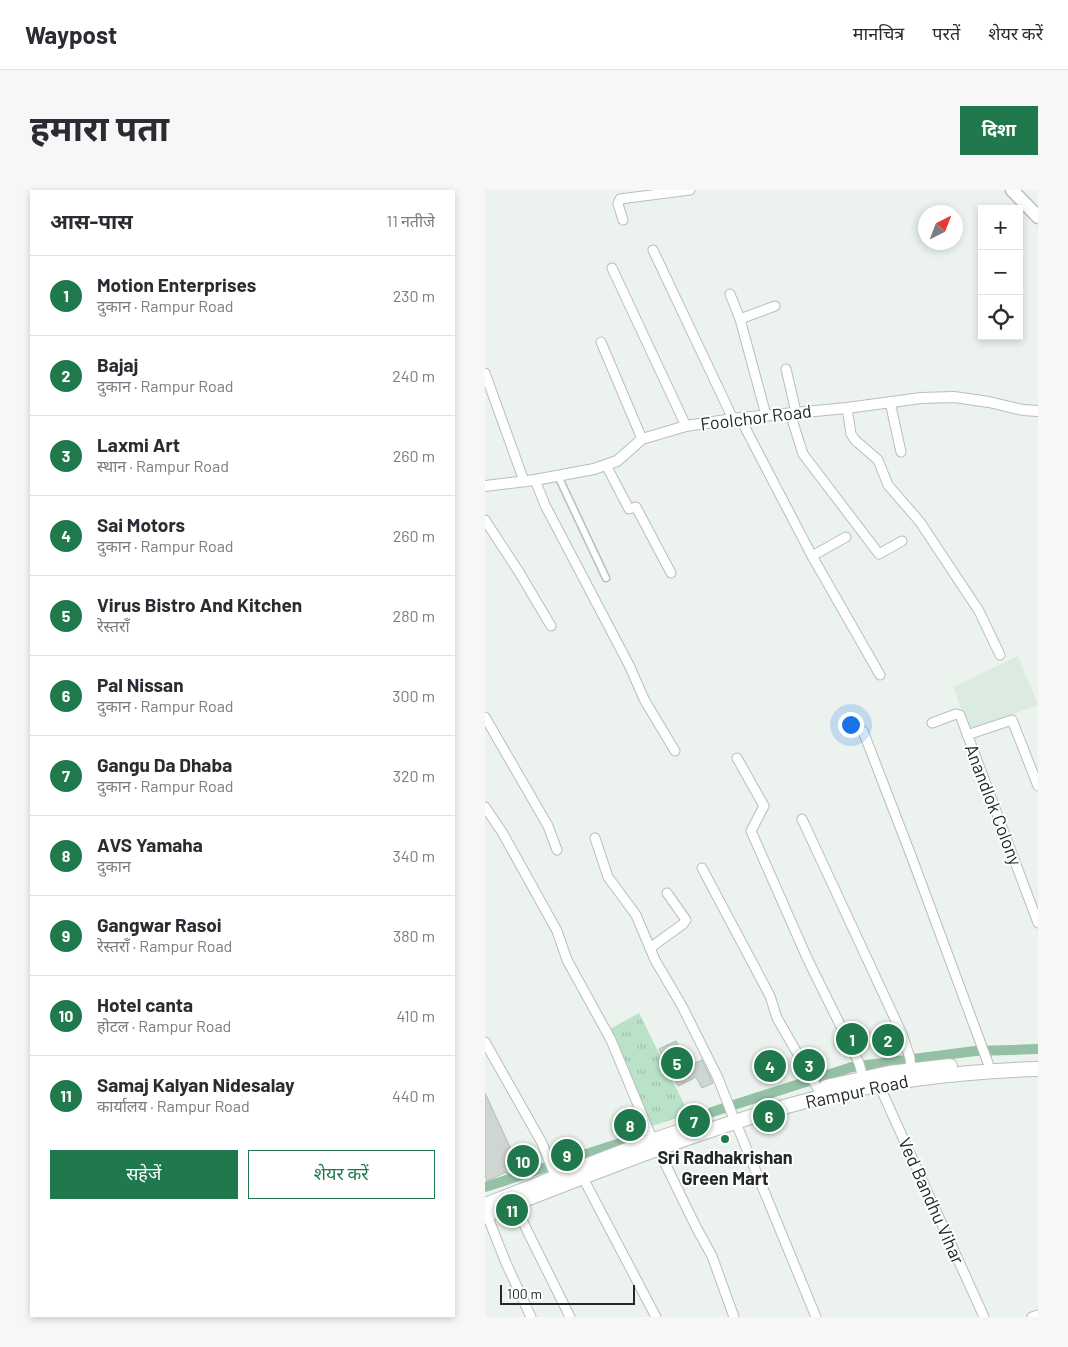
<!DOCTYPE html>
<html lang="hi">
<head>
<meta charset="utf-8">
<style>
  :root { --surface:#fff; --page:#f7f7f7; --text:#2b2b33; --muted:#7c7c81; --line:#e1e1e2; --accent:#20794d }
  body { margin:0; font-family:Barlow,"Noto Sans Devanagari",sans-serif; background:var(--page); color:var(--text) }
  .controls { position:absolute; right:15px; top:15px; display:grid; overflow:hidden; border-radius:0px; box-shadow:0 2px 8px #0003 }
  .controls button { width:45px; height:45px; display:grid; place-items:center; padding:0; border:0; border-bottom:1px solid var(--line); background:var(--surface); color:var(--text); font:25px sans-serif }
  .compass { position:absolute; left:433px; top:15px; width:45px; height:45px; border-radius:50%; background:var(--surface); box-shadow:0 2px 8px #0003; rotate:42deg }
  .scale { position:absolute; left:15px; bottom:12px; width:135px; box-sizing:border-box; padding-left:5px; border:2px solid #242725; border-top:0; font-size:14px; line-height:18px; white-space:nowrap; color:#242725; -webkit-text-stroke:4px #fcfffd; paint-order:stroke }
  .you { position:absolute; left:365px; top:534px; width:18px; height:18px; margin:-12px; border:4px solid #fff; border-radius:50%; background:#1a73e8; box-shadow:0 0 0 8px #1a73e833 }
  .badge { display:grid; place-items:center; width:32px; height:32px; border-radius:50%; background:var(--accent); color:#fff; font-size:16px; font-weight:700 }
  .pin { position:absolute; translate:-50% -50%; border:2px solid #fff; box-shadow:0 1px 5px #0006 }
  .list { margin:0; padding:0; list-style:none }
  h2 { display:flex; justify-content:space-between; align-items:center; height:65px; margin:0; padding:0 20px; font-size:21px }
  h2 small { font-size:16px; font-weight:400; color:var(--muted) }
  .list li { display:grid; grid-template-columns:32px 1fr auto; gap:15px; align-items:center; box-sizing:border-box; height:80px; padding:0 20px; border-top:1px solid var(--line) }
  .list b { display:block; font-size:19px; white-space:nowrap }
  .list p { margin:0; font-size:16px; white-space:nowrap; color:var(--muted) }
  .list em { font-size:16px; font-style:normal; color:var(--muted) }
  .actions { display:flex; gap:10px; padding:15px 20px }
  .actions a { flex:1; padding:11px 0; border:1px solid var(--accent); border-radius:0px; text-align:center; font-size:18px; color:var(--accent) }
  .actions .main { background:var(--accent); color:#fff }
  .icon { flex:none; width:28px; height:28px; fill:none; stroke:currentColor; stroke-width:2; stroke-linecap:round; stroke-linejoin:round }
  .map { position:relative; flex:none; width:553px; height:1127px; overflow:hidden; border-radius:0px }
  header { display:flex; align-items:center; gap:30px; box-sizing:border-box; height:70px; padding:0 25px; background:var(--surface); border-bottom:1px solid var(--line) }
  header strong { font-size:24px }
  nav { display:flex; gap:28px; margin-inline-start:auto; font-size:18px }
  .intro { display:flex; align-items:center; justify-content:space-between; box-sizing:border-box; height:120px; padding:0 30px }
  h1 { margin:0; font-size:35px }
  .button { padding:12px 22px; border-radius:0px; background:var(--accent); color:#fff; font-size:18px; font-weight:700 }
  main { display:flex; gap:30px; padding:0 30px }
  aside { flex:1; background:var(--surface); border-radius:0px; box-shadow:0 2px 8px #0003 }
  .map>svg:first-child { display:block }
  .built { fill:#dcebe1 }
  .grass { fill:url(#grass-tufts) }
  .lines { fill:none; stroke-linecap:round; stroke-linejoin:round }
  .canal { stroke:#94c1a5; stroke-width:10 }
  .building { fill:#cfd6d2; stroke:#b3bab5 }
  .pedestrian-casing { stroke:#b8bfbb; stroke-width:9 }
  .minor-casing { stroke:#b8bfbb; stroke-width:11 }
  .tertiary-casing { stroke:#b8bfbb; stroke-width:12 }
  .secondary-casing { stroke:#b8bfbb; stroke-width:15 }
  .primary-casing { stroke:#b8bfbb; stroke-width:16 }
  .pedestrian { stroke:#fff; stroke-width:6 }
  .minor { stroke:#fff; stroke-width:9 }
  .tertiary { stroke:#fff; stroke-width:10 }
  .secondary { stroke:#fff; stroke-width:12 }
  .primary { stroke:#fff; stroke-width:14 }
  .poi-dot { fill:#20794d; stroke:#fcfffd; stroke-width:2 }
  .labels { text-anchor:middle; stroke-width:4; stroke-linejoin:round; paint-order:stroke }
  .street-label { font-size:18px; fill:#242725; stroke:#fcfffd }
  .poi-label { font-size:18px; font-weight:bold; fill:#242725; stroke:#fcfffd }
</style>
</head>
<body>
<header>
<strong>Waypost</strong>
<nav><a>मानचित्र</a><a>परतें</a><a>शेयर करें</a></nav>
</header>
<div class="intro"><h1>हमारा पता</h1><a class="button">दिशा</a></div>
<main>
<aside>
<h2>आस-पास<small>11 नतीजे</small></h2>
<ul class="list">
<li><span class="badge">1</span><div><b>Motion Enterprises</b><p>दुकान · Rampur Road</p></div><em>230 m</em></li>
<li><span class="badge">2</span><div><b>Bajaj</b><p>दुकान · Rampur Road</p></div><em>240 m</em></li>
<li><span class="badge">3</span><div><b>Laxmi Art</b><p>स्थान · Rampur Road</p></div><em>260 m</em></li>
<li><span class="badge">4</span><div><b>Sai Motors</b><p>दुकान · Rampur Road</p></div><em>260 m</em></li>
<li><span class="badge">5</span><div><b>Virus Bistro And Kitchen</b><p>रेस्तराँ</p></div><em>280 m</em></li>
<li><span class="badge">6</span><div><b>Pal Nissan</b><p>दुकान · Rampur Road</p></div><em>300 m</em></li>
<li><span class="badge">7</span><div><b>Gangu Da Dhaba</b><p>दुकान · Rampur Road</p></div><em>320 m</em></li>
<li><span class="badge">8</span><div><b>AVS Yamaha</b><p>दुकान</p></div><em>340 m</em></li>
<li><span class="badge">9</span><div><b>Gangwar Rasoi</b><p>रेस्तराँ · Rampur Road</p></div><em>380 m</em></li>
<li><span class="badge">10</span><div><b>Hotel canta</b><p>होटल · Rampur Road</p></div><em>410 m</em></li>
<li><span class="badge">11</span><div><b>Samaj Kalyan Nidesalay</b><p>कार्यालय · Rampur Road</p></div><em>440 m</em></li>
</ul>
<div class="actions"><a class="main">सहेजें</a><a>शेयर करें</a></div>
</aside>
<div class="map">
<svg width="553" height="1127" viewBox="0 0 553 1127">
  <defs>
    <pattern id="grass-tufts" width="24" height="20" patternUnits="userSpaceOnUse" patternTransform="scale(1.25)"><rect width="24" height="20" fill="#b9e2c8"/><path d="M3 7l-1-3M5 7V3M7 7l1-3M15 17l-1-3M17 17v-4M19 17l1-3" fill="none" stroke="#9fc2ac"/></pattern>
  </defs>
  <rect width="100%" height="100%" fill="#ecf3ee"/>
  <path class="built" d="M533 466 553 515 484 540 468 497Z"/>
  <path class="grass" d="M154 823 204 924 167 936 125 839Z"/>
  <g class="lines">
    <g class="canal">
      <path d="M227 922 367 877 490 861 553 859"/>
      <path d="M0 997 160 945"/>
    </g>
  </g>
  <g class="building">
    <path d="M191 851 204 876 217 870 228 893 217 898 211 887 193 896 174 859Z"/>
    <path d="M0 903 35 979 22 984 21 982 2 991 0 986Z"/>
  </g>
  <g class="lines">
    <defs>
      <path id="pedestrian" d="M73 286 121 388"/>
      <g id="minor">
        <path d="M138 30 133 14 135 9 205 0"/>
        <path d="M168 60 248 229"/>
        <path d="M127 78 201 236"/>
        <path d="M245 104 255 129 281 225"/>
        <path d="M255 129 290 116"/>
        <path d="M116 152 157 249"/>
        <path d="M301 179 311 222"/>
        <path d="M0 183 39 291"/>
        <path d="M405 212 416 262"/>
        <path d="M362 218 366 244 370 250 393 270 403 295 435 332 494 421 515 465"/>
        <path d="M305 223 318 264 394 364 417 351"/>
        <path d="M255 228 327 366 395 485"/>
        <path d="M121 275 144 319 151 317 186 383"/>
        <path d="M50 290 60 315 144 475 160 511 190 561"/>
        <path d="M0 330 34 382 66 436"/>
        <path d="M327 366 361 347"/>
        <path d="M0 527 63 636 72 660"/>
        <path d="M447 533 471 524 475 525 553 733"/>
        <path d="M378 541 427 668 503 873"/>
        <path d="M482 545 527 530 553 596"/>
        <path d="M252 568 279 616 266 641 323 770 374 873 378 888"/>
        <path d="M0 617 17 642 72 741 82 770 126 850 168 951"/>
        <path d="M317 629 417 844 425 868 426 880"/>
        <path d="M110 648 123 687 151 725 170 770 197 816 233 888 247 924"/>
        <path d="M217 678 285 806 292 828 333 899"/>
        <path d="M165 758 198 734 201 730 182 703"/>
        <path d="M0 852 57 953 71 988"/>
        <path d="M394 895 499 1127"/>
        <path d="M251 933 331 1127"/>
        <path d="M173 959 211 1037 227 1066 249 1127"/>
        <path d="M98 988 171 1127"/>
        <path d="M29 1014 85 1127"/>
        <path d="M2 1025 21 1073 46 1127"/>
        <path d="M547 1127 553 1125"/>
      </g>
      <path id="tertiary" d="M0 296 50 290 109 279 132 271 157 249 201 236 255 228 362 218 436 208 469 207 504 212 538 220 553 221"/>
      <path id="secondary" d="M527 0 553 27"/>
      <g id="primary">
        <path d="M341 897 404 883 465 876"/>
        <path d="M0 1015 160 953 193 942"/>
        <path d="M0 1025C110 983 221 936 336 907 406 890 480 881 553 879"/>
      </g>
    </defs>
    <use href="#pedestrian" class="pedestrian-casing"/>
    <use href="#minor" class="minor-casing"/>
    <use href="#tertiary" class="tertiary-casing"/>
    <use href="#secondary" class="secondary-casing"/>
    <use href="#primary" class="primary-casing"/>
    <use href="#pedestrian" class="pedestrian"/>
    <use href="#minor" class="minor"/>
    <use href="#tertiary" class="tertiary"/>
    <use href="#secondary" class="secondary"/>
    <use href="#primary" class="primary"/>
  </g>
  <circle class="poi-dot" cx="240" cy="949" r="5"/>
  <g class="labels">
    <g class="street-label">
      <text transform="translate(271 228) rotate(-7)" y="6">Foolchor Road</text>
      <text transform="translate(508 615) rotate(69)" y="6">Anandlok Colony</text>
      <text transform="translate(372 902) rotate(-12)" y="6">Rampur Road</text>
      <text transform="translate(446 1011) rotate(66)" y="6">Ved Bandhu Vihar</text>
    </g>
    <g class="poi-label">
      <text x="240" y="974">Sri Radhakrishan<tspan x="240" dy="21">Green Mart</tspan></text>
    </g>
  </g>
</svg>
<div class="controls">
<button>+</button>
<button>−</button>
<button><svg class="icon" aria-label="locate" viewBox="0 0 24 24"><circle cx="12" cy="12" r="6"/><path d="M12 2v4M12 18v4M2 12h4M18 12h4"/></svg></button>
</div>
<svg class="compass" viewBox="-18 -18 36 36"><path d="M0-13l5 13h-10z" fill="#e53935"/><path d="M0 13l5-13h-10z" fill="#7c7c81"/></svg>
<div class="scale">100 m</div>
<div class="you"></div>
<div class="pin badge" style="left:367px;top:849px">1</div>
<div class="pin badge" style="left:403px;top:850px">2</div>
<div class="pin badge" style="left:324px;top:875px">3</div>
<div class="pin badge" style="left:285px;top:876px">4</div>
<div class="pin badge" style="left:192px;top:873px">5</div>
<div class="pin badge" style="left:284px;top:926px">6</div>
<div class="pin badge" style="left:209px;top:931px">7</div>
<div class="pin badge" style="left:145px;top:935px">8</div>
<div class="pin badge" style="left:82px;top:965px">9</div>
<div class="pin badge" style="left:38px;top:971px">10</div>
<div class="pin badge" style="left:27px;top:1020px">11</div>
</div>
</main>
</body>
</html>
